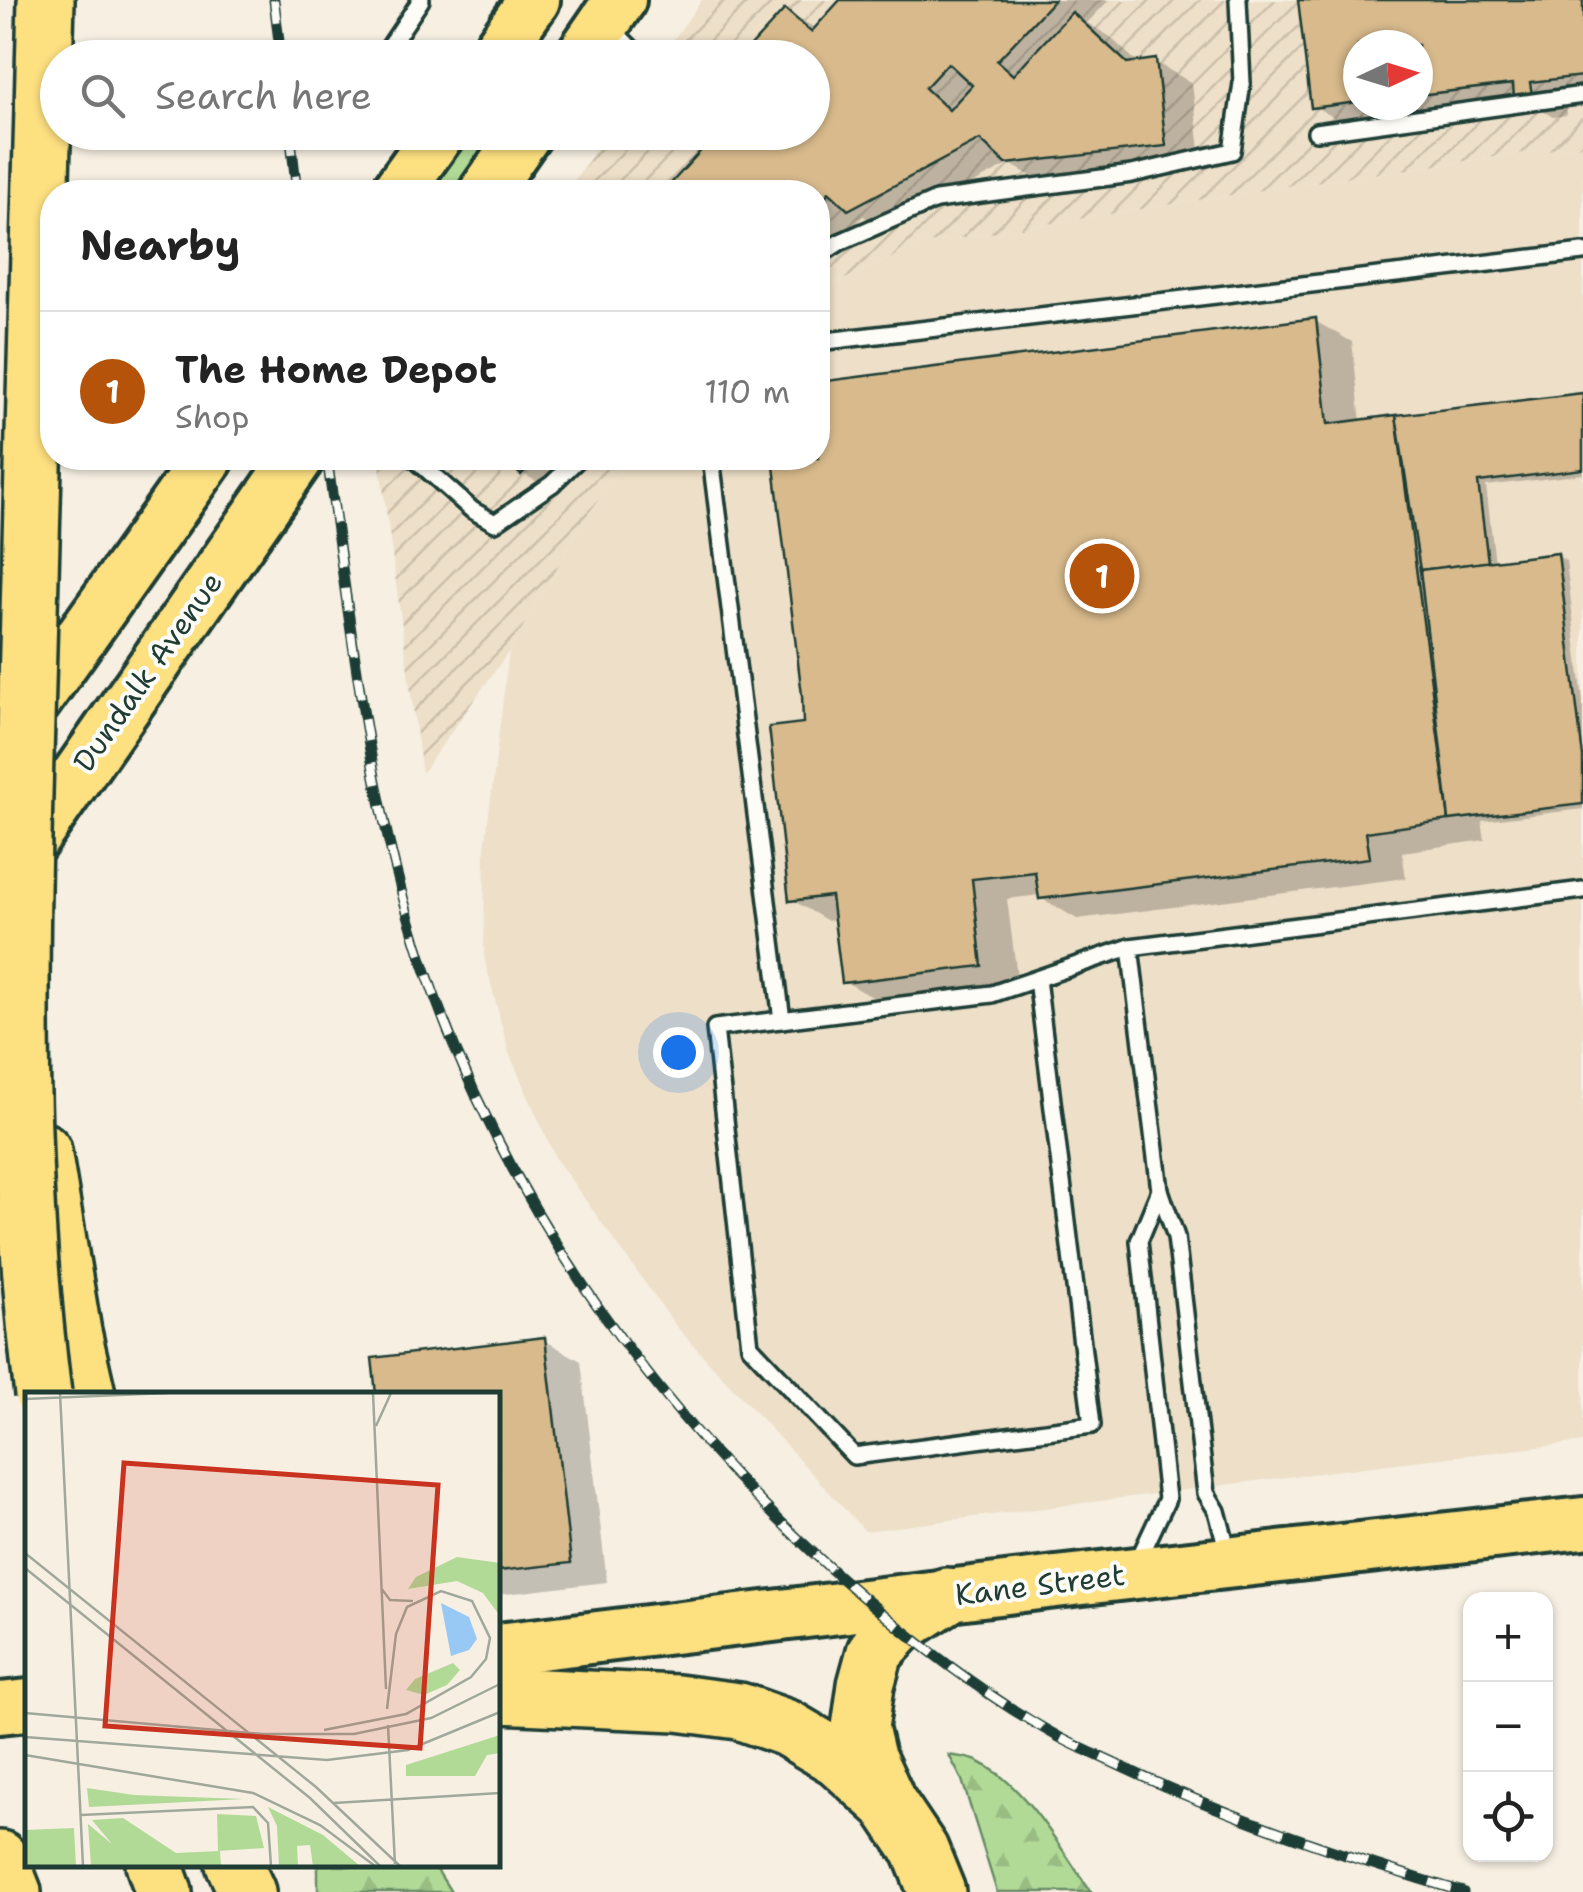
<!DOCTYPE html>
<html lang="en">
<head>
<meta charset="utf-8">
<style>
  :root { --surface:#fff; --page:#f2f2f2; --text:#222; --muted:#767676; --line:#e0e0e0; --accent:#b45309 }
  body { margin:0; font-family:"Shantell Sans",sans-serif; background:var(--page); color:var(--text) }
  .controls { position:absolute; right:30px; bottom:30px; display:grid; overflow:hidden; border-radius:20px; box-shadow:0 2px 8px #0004 }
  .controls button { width:90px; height:90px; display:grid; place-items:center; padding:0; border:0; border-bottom:2px solid var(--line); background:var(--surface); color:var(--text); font:50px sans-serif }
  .compass { position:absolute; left:1343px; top:30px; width:90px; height:90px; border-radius:50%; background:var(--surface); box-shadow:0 2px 8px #0004; rotate:86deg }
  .you { position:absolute; left:678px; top:1052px; width:35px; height:35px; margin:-25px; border:8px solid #fff; border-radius:50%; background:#1a73e8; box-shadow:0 0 0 15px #1a73e833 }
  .badge { display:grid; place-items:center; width:65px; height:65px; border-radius:50%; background:var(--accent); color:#fff; font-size:32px; font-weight:700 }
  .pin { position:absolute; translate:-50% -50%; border:5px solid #fff; box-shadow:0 2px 10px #0006 }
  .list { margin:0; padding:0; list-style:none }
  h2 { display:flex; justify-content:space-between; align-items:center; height:130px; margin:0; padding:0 40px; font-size:42px }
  h2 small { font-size:32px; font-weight:400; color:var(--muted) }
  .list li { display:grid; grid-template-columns:65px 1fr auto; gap:30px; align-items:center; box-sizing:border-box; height:160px; padding:0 40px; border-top:2px solid var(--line) }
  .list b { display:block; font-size:38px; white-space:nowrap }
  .list p { margin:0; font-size:32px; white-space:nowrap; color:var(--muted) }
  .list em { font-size:32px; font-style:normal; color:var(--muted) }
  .icon { flex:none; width:55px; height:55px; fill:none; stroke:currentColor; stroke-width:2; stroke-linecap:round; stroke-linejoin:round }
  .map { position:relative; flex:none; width:1583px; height:1892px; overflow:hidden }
  .search { position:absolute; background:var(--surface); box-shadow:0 2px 8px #0004; left:40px; top:40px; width:790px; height:110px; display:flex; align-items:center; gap:25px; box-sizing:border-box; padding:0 35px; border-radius:55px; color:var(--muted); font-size:38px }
  .panel { position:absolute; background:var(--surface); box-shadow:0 2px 8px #0004; left:40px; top:180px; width:790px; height:290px; border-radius:40px }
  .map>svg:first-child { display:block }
  .built { fill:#eddfc8 }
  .industrial { fill:url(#industrial-furrows); fill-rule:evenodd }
  .grass { fill:#b2da97; stroke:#688c66; stroke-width:2.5 }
  .forest { fill:url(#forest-firs); stroke:#688c66; stroke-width:2.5 }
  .shadow { fill:#0003; fill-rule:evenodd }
  .building { fill:#d8ba8c; stroke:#1f3d34; stroke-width:2.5; fill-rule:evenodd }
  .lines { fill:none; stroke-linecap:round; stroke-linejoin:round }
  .service-casing { stroke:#1f3d34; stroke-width:22 }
  .primary-casing { stroke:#1f3d34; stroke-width:58 }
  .motorway-casing { stroke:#1f3d34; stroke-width:62 }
  .service { stroke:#fdfcf7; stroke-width:15 }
  .primary { stroke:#fde080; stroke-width:50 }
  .motorway { stroke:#fde080; stroke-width:55 }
  .rail-casing { stroke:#1f3d34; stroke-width:11 }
  .rail { stroke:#fdfcf7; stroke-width:8; stroke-dasharray:22; stroke-linecap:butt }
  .motorway-bridge-casing { stroke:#1f3d34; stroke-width:62; stroke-linecap:butt }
  .motorway-bridge { stroke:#fde080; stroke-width:55 }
  .labels { text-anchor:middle; stroke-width:8; stroke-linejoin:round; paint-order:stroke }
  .street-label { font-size:30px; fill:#1f3d34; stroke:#fdfcf7 }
  .inset-road { fill:none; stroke:#a0a89c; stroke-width:2.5 }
  .view { fill:#c8321e; fill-opacity:0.15; stroke:#c8321e; stroke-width:5 }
  .inset-edge { fill:none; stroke:#1f3d34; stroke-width:5 }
</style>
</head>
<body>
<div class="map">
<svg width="1583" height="1892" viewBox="0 0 1583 1892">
  <defs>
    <pattern id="industrial-furrows" width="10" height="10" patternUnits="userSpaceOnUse" patternTransform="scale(2.5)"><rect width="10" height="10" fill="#eddfc8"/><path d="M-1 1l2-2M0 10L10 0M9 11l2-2" fill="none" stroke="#cbc0ac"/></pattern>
    <pattern id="forest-firs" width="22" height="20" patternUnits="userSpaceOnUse" patternTransform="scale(2.5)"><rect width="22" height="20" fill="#b2da97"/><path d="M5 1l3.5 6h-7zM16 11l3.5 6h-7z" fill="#99bc83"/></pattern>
  </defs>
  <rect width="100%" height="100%" fill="#f6efe2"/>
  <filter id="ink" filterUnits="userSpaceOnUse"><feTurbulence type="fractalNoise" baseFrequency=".01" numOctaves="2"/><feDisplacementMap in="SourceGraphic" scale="20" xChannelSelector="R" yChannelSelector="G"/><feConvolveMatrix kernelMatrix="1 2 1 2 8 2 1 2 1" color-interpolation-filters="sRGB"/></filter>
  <g filter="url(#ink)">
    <path class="built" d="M1583 145V1442L1404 1462 865 1531 676 1326 556 1159 509 1053 484 957 485 847 509 651 589 513 629 458H818V291L922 244 1301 184Z"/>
    <g class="industrial">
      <path d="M702 0H1583V145L1301 184 922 244 818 291V192H566L608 133 812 132V58L661 57ZM1358 45H1418V105H1358Z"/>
      <path d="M379 458H629L589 513 509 651 422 773Z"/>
    </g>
    <path class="grass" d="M464 133H498L457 192H423Z"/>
    <g class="forest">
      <path d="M949 1755C958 1757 970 1757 979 1762 1024 1783 1063 1852 1091 1892H997L962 1780Z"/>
      <path d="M318 1865H434L451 1892H318Z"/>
    </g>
    <g class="shadow">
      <path d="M844 0H1109L1087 23 1109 36 1139 64 1155 62 1192 83 1202 166 1045 184 1010 164 886 229 863 216 821 261 818 259V192H666L721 132H812V58L786 12 817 29Z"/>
      <path d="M1301 0H1583V100L1566 102 1567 115 1553 117 1534 106 1350 127 1314 106ZM1358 45H1418V105H1358Z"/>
      <path d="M1315 321 1352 342 1361 422 1583 395V474L1486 486 1495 563 1558 556 1566 561 1583 701V809L1482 821 1485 840 1402 852 1406 878 1077 919 1041 898 1040 895 1007 899 1018 985 881 1002 844 981 836 919 828 921 792 900 806 725 805 695 775 458H818V385Z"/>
      <path d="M506 458H592L558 494 522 473Z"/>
      <path d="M544 1340 581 1361 607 1582 498 1595V1394H378L375 1360Z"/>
    </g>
    <g class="building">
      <path d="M840 0H1054L997 61 1013 75 1072 12 1127 63 1156 59 1166 146 1006 164 980 140 848 210 829 192 818 205V192H663L718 132H812V58H740L785 9 811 32ZM948 63 972 85 949 110 925 88Z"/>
      <path d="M1298 0H1583V76L1530 82 1532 95 1514 98 1513 84 1418 95V45H1358V102L1311 108Z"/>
      <path d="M1316 318 1328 424 1396 415 1449 820 1366 832 1370 858 1039 899 1035 872 972 879 982 966 842 983 831 896 789 901 769 727 803 723 802 695 773 458H818V382Z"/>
      <path d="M1583 393V469L1478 482 1488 562 1420 570 1396 415Z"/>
      <path d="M502 458H537L521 475Z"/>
      <path d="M1558 553 1583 757V804L1449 820 1420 570Z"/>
      <path d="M545 1337 571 1563 498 1571V1394H376L372 1358Z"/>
    </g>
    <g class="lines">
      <defs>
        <g id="service">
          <path d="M611 28 641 58"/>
          <path d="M382 58 421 0"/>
          <path d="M1316 132 1583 95"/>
          <path d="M818 256 840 242 936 200 1132 174 1232 151 1242 83 1238 0"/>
          <path d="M818 342 1583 252"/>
          <path d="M414 458 472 510 495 523 552 484 579 458"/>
          <path d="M711 458 782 1020"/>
          <path d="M1037 979 1092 1425 854 1456 750 1346 715 1028 992 994 1130 947"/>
          <path d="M1229 1556 1217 1511 1206 1493 1176 1237 1160 1190 1130 947 1583 890"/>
          <path d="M1137 1563 1167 1499 1139 1241 1160 1190"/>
        </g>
        <g id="primary">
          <path d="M493 58 534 0"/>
          <path d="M580 58 620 0"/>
          <path d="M397 192 440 132"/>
          <path d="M485 192 527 132"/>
          <path d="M17 727 208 458"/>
          <path d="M13 868 298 458"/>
          <path d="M498 1649 1056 1582 1583 1523"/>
          <path d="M0 1708 28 1705"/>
        </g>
        <g id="motorway">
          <path d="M37 325 46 0"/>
          <path d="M43 1151 73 1332 87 1394"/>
          <path d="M498 1695 677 1703 739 1711 787 1728 838 1758 889 1804 920 1850 937 1892"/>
          <path d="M885 1796 867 1757 860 1728 866 1685 875 1652 898 1627 946 1596"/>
          <path d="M0 1859 13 1892"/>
          <path d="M154 1864 164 1892"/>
          <path d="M234 1864 247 1892"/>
        </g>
      </defs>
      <use href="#service" class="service-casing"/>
      <use href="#primary" class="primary-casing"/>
      <use href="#motorway" class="motorway-casing"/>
      <use href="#service" class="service"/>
      <use href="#primary" class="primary"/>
      <use href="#motorway" class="motorway"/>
      <defs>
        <g id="rail">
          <path d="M274 0 281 58"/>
          <path d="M290 132 297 192"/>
          <path d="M327 458C351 627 368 799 423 963 507 1212 665 1428 864 1598 923 1648 989 1698 1057 1736 1077 1747 1099 1756 1120 1766 1230 1818 1346 1857 1463 1892"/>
        </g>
      </defs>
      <use href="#rail" class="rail-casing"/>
      <use href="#rail" class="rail"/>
      <defs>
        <path id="motorway-bridge" d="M37 325C33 469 29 613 25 757 19 970 16 1183 43 1394"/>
      </defs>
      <use href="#motorway-bridge" class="motorway-bridge-casing"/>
      <use href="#motorway-bridge" class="motorway-bridge"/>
    </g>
  </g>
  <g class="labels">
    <g class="street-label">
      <text transform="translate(148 672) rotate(-55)" y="10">Dundalk Avenue</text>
      <text transform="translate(1040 1585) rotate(-7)" y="10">Kane Street</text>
    </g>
  </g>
  <g transform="translate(25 1392)">
    <rect width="475" height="475" fill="#f6efe2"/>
    <path d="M98 426 151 461 195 459 196 474H66L63 432 87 452 67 428Z" fill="#b2da97"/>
    <path d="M432 165 475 171V224L458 201 432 189 383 197 391 185ZM428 271 435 278 422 293 399 303 381 298 390 287ZM475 343V361L462 363 450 384H381V373Z" fill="#b2da97"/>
    <path d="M49 436 51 474H0V438Z" fill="#b2da97"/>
    <path d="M62 396 109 403 219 407 64 415ZM243 415 298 443 335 474H288L285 453 272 454 273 474H254L252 434ZM192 422 231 424 239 456 193 459Z" fill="#b2da97"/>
    <path d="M416 211 444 225 452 247 444 258 426 264Z" fill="#98c9f4"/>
    <path class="inset-road" d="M35 1 58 474M348 1 361 297M0 7 143 1M351 34 366 1M0 161 291 395 375 474M0 176 285 406 355 474M356 196 365 208 388 209M0 321 238 342H329L406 326 475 292M363 333 370 472M299 338 381 322 446 285 461 267 465 246 447 209 416 199 382 215 371 242 362 317M0 345 302 368 383 358 475 320M0 363 228 401 295 433 350 474M309 411 475 401M56 423 228 415 243 431 246 474"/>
    <path class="view" d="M99 71 413 93 395 356 80 334Z"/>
    <rect width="475" height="475" class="inset-edge"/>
  </g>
</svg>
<div class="controls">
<button>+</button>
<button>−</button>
<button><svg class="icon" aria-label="locate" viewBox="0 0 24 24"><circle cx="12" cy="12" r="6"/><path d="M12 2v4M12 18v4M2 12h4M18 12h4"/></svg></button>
</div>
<svg class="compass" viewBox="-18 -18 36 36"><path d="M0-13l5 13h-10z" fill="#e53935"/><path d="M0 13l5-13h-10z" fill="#767676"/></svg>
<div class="you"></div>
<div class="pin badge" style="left:1102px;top:576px">1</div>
<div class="search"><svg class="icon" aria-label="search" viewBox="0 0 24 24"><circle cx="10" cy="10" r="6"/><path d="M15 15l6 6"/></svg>Search here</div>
<section class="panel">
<h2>Nearby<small></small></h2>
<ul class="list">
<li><span class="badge">1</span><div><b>The Home Depot</b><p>Shop</p></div><em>110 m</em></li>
</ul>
</section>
</div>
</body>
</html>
